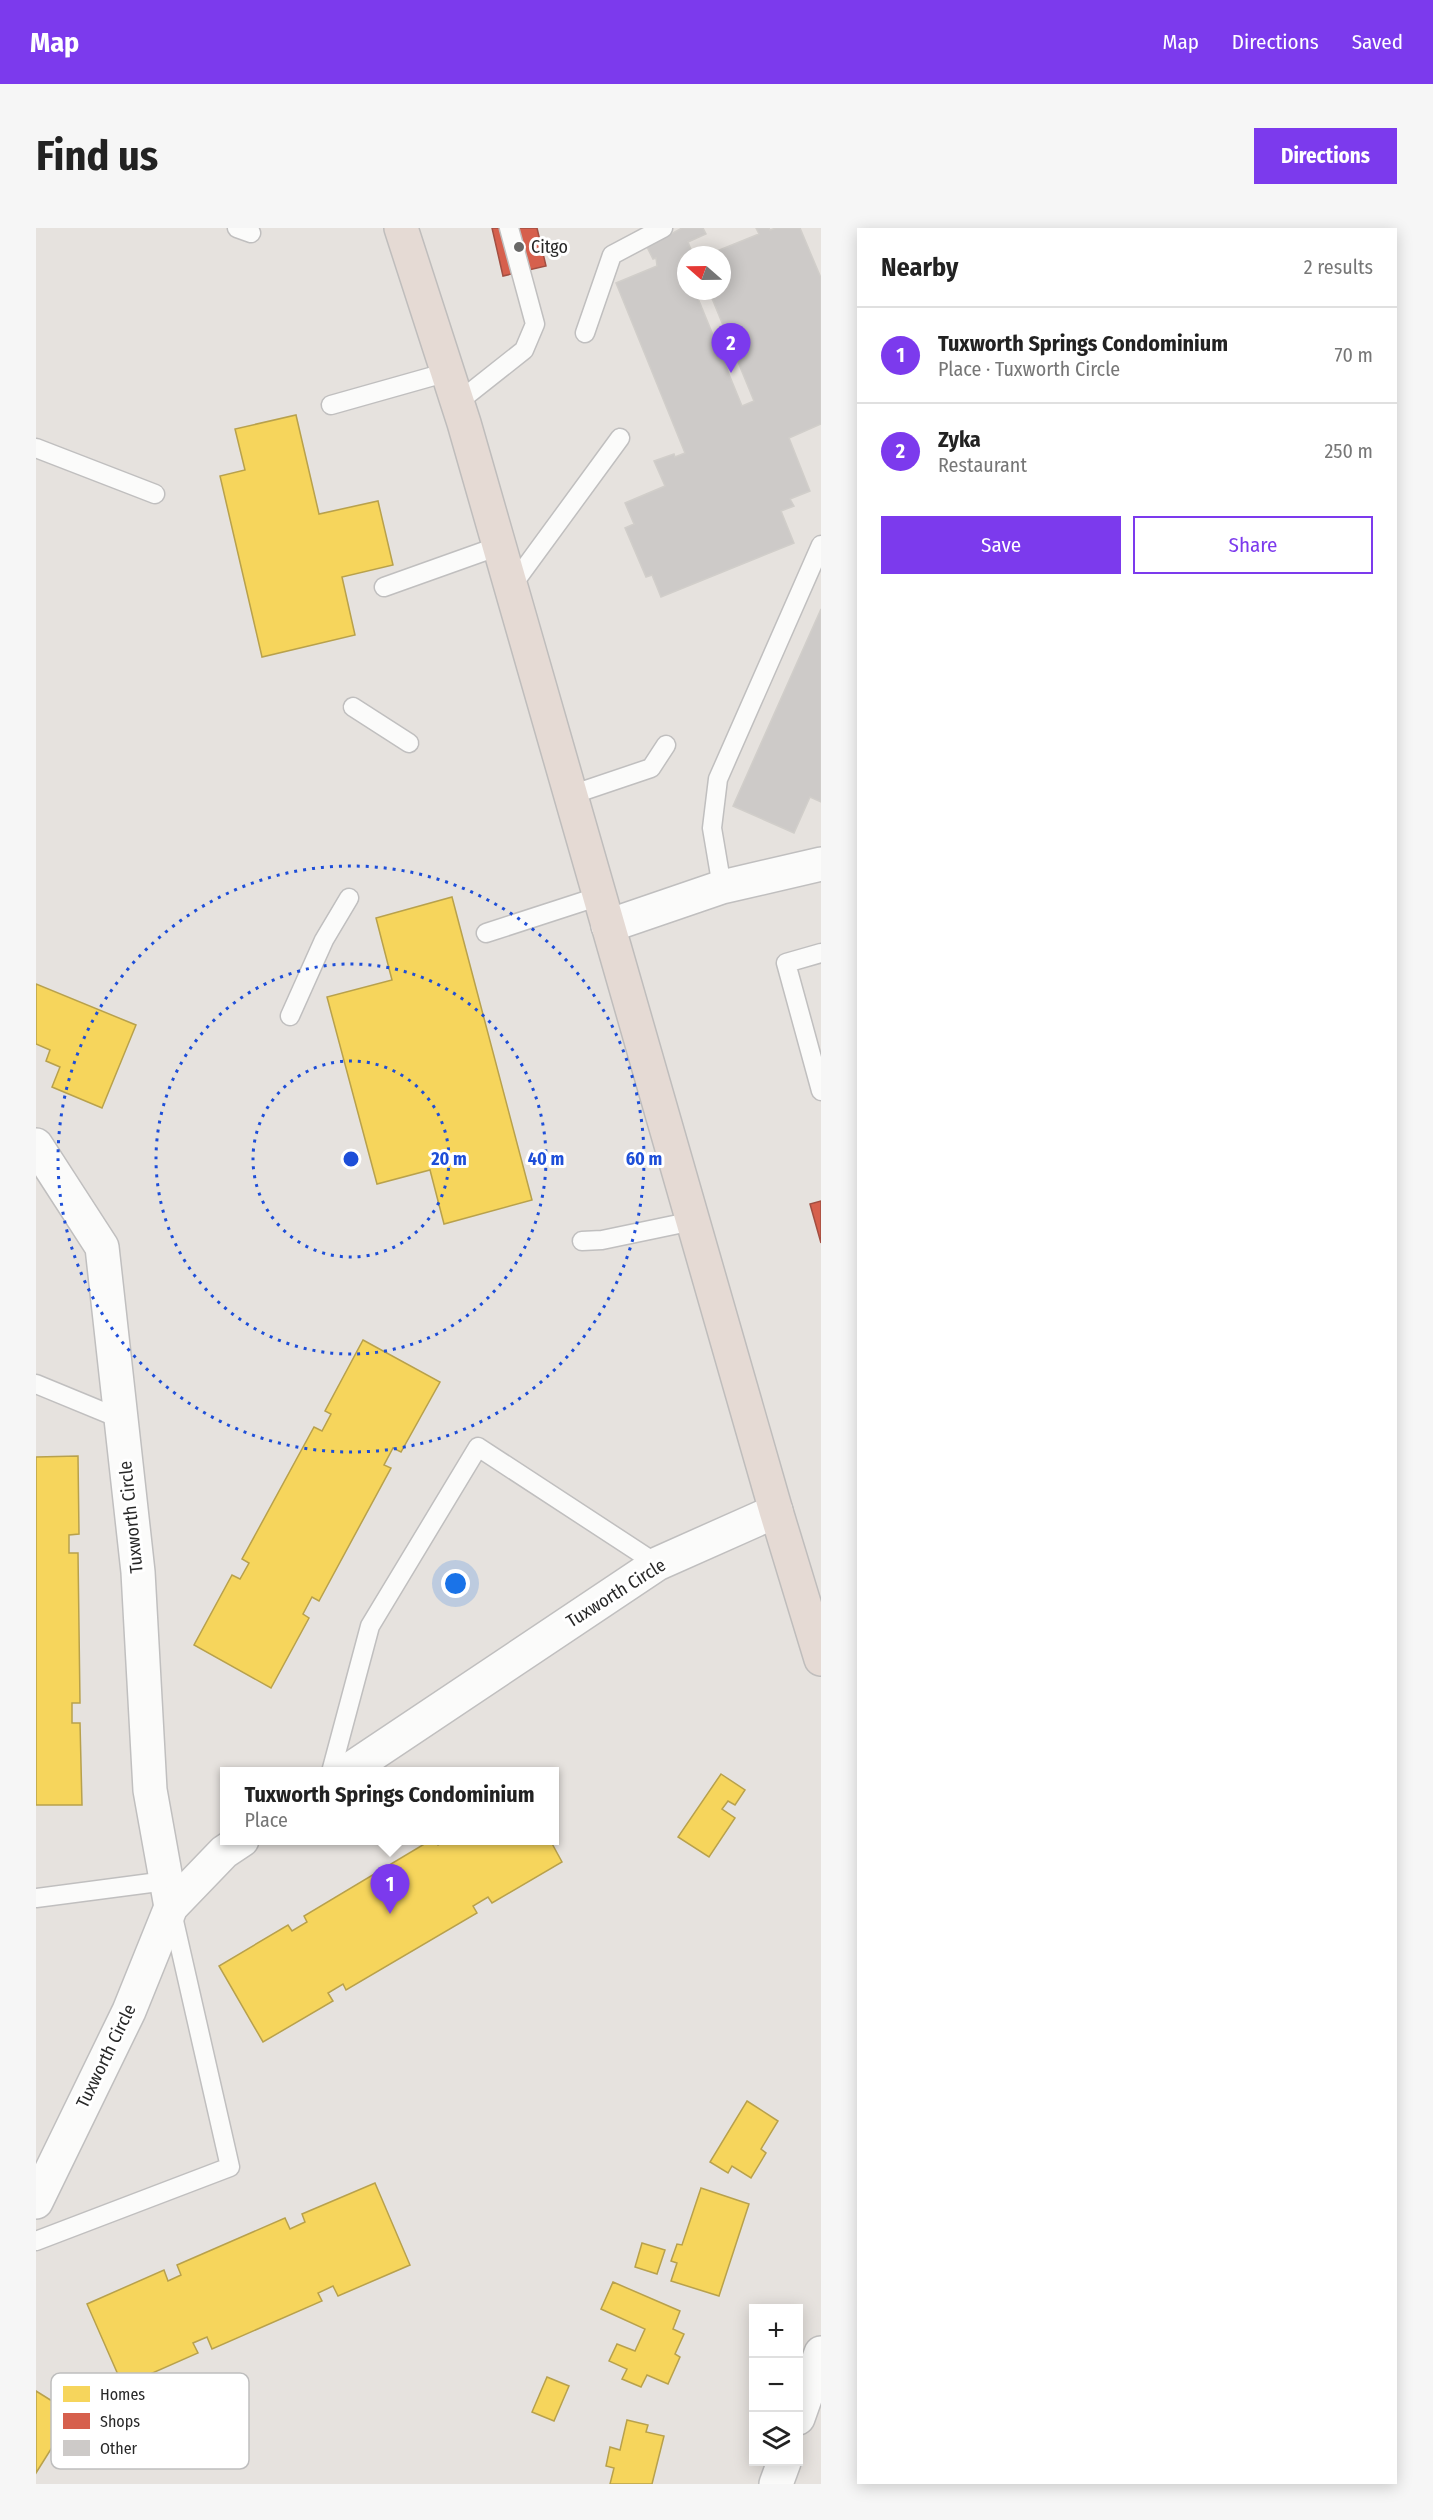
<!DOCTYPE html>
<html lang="en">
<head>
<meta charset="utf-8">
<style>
  :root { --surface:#fff; --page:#f6f6f6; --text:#222; --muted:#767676; --line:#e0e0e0; --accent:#7c3aed }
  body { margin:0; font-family:"Fira Sans Condensed",sans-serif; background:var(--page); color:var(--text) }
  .controls { position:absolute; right:18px; bottom:18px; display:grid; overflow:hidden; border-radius:0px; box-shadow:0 3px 15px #0003 }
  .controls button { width:54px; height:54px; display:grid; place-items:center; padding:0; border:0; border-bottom:2px solid var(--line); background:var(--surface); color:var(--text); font:30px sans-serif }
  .compass { position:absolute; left:641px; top:18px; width:54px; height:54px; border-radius:50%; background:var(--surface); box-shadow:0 3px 15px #0003; rotate:290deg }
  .you { position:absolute; left:420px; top:1356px; width:21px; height:21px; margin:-15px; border:4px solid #fff; border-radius:50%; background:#1a73e8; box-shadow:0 0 0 9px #1a73e833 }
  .badge { display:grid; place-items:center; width:39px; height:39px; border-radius:50%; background:var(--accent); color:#fff; font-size:20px; font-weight:700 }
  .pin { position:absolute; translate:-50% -50px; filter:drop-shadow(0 2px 3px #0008) }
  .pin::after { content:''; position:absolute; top:32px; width:21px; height:18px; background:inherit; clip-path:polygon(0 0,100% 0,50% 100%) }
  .popup { position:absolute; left:184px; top:1539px; width:339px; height:78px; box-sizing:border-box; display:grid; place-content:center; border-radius:0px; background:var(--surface); filter:drop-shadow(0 2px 4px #0005); font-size:20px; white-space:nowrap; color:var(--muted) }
  .popup b { font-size:22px; color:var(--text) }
  .popup::after { content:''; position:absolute; left:50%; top:100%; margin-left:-12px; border:12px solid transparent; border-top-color:var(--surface) }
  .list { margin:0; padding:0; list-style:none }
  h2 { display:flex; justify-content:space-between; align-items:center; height:78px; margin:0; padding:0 24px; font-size:26px }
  h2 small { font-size:20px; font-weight:400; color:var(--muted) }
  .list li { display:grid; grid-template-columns:39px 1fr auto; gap:18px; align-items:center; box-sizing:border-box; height:96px; padding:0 24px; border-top:2px solid var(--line) }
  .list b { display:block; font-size:22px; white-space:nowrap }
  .list p { margin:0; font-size:20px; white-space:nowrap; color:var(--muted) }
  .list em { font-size:20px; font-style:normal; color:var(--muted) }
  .actions { display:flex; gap:12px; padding:18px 24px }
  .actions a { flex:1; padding:14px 0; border:2px solid var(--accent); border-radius:0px; text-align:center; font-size:21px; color:var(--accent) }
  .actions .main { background:var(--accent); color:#fff }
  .icon { flex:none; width:33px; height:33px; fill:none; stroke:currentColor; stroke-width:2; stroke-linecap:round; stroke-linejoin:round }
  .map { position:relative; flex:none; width:785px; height:2256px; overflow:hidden; border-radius:0px }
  header { display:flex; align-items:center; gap:36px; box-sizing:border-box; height:84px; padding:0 30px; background:var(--accent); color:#fff }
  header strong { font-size:28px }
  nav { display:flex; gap:33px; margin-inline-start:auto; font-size:21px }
  .intro { display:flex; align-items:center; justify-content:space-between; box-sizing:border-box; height:144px; padding:0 36px }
  h1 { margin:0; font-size:42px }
  .button { padding:15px 27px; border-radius:0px; background:var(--accent); color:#fff; font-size:21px; font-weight:700 }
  main { display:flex; gap:36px; padding:0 36px }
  aside { flex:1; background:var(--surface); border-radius:0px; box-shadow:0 3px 15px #0003 }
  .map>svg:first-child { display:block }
  .homes { fill:#f6d55c; stroke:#b8a14c; stroke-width:1.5 }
  .shops { fill:#d6604d; stroke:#a24f42; stroke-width:1.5 }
  .building { fill:#cdcac8; stroke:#d1ceca; stroke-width:1.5 }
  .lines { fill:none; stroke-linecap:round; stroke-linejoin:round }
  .lane-casing { stroke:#c0bfbf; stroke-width:21 }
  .street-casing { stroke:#c0bfbf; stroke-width:36 }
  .highway-casing { stroke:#bfbdbc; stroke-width:36 }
  .lane { stroke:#fbfbfa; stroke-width:18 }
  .street { stroke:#fbfbfa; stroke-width:33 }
  .highway { stroke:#e5dad4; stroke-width:33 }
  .ring { fill:none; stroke:#1d4ed8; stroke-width:3; stroke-dasharray:3 6 }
  .poi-dot { fill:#6a6968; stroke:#fff; stroke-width:2 }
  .labels { text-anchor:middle; stroke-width:6; stroke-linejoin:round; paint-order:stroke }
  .poi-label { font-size:18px; fill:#282828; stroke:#fff; text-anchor:start }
  .street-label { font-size:18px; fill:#282828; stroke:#fff }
  .key { fill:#fff; stroke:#bebebe; stroke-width:1.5 }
  .key-label { font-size:16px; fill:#282828 }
  .centre { fill:#1d4ed8; stroke:#fff; stroke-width:3 }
  .ring-label { font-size:18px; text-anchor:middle; font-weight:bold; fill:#1d4ed8; stroke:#fff; stroke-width:6; stroke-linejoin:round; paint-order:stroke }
</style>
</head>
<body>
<header>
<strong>Map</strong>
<nav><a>Map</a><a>Directions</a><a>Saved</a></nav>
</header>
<div class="intro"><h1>Find us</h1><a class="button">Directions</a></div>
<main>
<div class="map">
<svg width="785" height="2256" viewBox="0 0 785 2256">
  <rect width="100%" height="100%" fill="#e6e2de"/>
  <g class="homes">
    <path d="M260 187 283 286 342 273 357 337 306 349 319 407 226 429 184 248 209 242 199 201Z"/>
    <path d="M416 669 496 972 408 996 394 942 341 956 291 769 356 752 340 690Z"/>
    <path d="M0 756 100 797 66 880 16 859 24 839 10 833 14 822 0 816Z"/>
    <path d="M327 1112 404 1154 365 1224 357 1220 348 1237 355 1240 283 1373 276 1369 267 1386 273 1390 235 1460 158 1417 196 1347 204 1351 213 1335 206 1331 278 1199 286 1203 295 1186 289 1183Z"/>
    <path d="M42 1228 43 1306 33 1307V1325H42L44 1475H36V1495H44L46 1577H0V1229Z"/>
    <path d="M685 1546 709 1562 699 1577 692 1573 686 1581 699 1590 673 1629 642 1609Z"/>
    <path d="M395 1612H398L402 1617 410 1612H514L526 1634 456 1675 452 1669 437 1678 441 1685 310 1762 307 1756 292 1765 297 1773 227 1814 183 1738 252 1697 256 1703 271 1694 268 1688Z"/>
    <path d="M711 1873 742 1893 725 1921 730 1925 715 1950 696 1938 692 1945 674 1934Z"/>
    <path d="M339 1955 374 2037 302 2068 297 2058 282 2065 286 2073 176 2121 171 2109 157 2115 162 2125 87 2158 51 2076 128 2042 132 2053 145 2047 141 2037 249 1990 254 2001 269 1994 266 1986Z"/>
    <path d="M665 1960 713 1976 683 2068 635 2053 641 2035 635 2033 641 2016 646 2017Z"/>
    <path d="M606 2015 629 2022 621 2046 599 2039Z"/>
    <path d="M577 2054 644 2083 637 2101 648 2106 639 2126 644 2129 632 2156 611 2147 605 2159 586 2151 591 2141 573 2133 581 2116 599 2123 609 2101 565 2081Z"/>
    <path d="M511 2149 533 2158 518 2193 496 2184Z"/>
    <path d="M0 2163 37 2186 0 2245Z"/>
    <path d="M591 2192 612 2197 610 2204 628 2208 616 2256H574L578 2240 570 2238 574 2219 584 2222Z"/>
  </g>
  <g class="shops">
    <path d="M456 0H501L510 38 467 48Z"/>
    <path d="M785 973V1015L774 976Z"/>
  </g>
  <g class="building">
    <path d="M646 0H667L670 6 652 14 656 24 645 29 650 41V63H659L706 178 718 173 673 63H686V27H671L723 6 720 0H733L734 2 740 0H764L785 50V196L753 210 774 263 754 271 758 278 745 283 758 315 625 369 616 347 610 349 589 300 598 296 589 275 629 258 618 233 638 226 639 229 649 225 580 55 621 38 620 30 617 31 611 19Z"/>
    <path d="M785 381V574L774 569 758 605 697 578Z"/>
  </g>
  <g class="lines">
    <defs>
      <g id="lane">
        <path d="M201 0 215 5"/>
        <path d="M549 105 576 27 627 0"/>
        <path d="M421 175 488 122 499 96 473 0"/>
        <path d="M295 177 412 144"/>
        <path d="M0 220 119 266"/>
        <path d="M348 359 463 318"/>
        <path d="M475 359 584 210"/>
        <path d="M317 479 373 515"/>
        <path d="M535 567 615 540 630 517"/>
        <path d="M686 659 676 600 682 551 785 317"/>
        <path d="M450 705 564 668"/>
        <path d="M785 725 750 735 785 863"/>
        <path d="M254 788 288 712 313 670"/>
        <path d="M546 1013 566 1012 657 993"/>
        <path d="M0 1156 85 1191"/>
        <path d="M295 1544 334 1398 442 1219 621 1336"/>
        <path d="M0 1670 130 1653"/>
        <path d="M0 2013 194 1939 136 1684"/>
      </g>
      <g id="street">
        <path d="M572 698 686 659 785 636"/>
        <path d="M0 917 66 1019 102 1344 114 1562 135 1679"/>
        <path d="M310 1544 621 1336 740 1283"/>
        <path d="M0 1974 93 1783 135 1679 188 1624 206 1612"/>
        <path d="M762 2190 785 2125"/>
        <path d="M740 2256 748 2234"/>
      </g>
      <path id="highway" d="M365 0 428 195 740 1283 785 1431"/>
    </defs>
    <use href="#lane" class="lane-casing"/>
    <use href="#street" class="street-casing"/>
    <use href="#highway" class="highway-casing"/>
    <use href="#lane" class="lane"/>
    <use href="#street" class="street"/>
    <use href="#highway" class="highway"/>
  </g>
  <g class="ring">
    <circle cx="315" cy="931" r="98"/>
    <circle cx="315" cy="931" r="195"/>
    <circle cx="315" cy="931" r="293"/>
  </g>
  <circle class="poi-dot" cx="483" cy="19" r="6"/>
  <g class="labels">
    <g class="poi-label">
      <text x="495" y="25">Citgo</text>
    </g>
    <g class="street-label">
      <text transform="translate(95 1289) rotate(-96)" y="6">Tuxworth Circle</text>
      <text transform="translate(580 1365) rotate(-32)" y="6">Tuxworth Circle</text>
      <text transform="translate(70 1828) rotate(-64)" y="6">Tuxworth Circle</text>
    </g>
  </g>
  <rect x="15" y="2145" width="198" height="96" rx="9" class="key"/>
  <rect x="27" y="2158" width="27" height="16" fill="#f6d55c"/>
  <rect x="27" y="2185" width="27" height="16" fill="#d6604d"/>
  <rect x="27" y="2212" width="27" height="16" fill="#cdcac8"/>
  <g class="key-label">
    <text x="64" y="2172">Homes</text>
    <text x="64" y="2199">Shops</text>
    <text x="64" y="2226">Other</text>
  </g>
  <circle cx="315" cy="931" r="9" class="centre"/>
  <g class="ring-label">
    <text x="413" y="937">20 m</text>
    <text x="510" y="937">40 m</text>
    <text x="608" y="937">60 m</text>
  </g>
</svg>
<div class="controls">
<button>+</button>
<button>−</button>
<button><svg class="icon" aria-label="layers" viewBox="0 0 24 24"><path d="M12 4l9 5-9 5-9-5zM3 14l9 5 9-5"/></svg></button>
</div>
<svg class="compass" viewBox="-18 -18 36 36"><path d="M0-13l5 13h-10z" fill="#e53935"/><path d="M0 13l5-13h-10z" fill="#767676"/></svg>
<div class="you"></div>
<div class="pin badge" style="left:354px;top:1686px">1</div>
<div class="popup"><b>Tuxworth Springs Condominium</b>Place</div>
<div class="pin badge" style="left:695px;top:145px">2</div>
</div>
<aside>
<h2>Nearby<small>2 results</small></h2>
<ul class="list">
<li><span class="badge">1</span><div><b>Tuxworth Springs Condominium</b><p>Place · Tuxworth Circle</p></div><em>70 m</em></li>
<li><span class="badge">2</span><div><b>Zyka</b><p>Restaurant</p></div><em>250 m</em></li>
</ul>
<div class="actions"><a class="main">Save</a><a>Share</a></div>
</aside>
</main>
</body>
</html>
